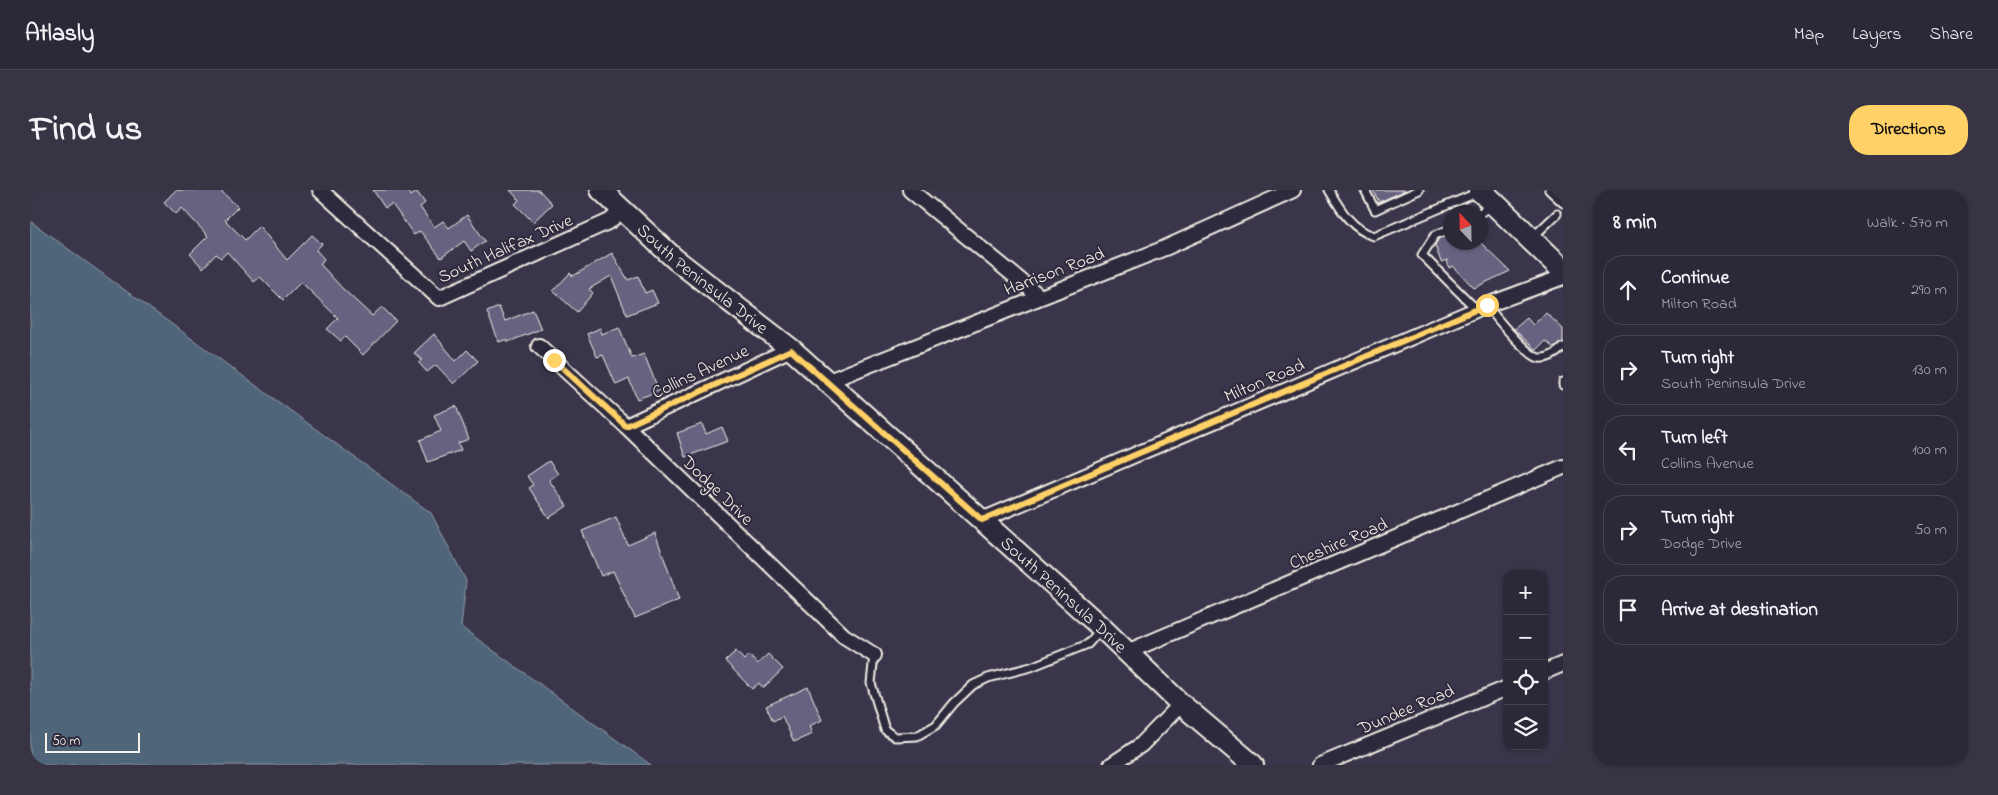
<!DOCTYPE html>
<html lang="en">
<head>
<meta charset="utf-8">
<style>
  :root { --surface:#2c2838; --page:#383443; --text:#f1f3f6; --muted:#a6a6ae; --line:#484453; --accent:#ffd166 }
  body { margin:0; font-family:"Indie Flower",sans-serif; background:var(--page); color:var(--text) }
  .controls { position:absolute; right:15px; bottom:15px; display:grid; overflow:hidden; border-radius:10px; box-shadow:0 1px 4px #0004 }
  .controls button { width:45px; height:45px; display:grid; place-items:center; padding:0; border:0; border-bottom:1px solid var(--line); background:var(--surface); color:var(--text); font:25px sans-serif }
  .compass { position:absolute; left:1413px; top:15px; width:45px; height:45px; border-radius:50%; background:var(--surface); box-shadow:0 1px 4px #0004; rotate:338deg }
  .scale { position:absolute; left:15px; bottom:12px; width:95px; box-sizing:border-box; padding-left:5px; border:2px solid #f4f1e8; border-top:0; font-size:14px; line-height:18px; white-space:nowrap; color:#f4f1e8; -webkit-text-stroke:4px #2f2a3d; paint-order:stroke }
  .stop { position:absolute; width:15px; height:15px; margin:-11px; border:4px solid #ffd166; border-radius:50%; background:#fff }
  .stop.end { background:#ffd166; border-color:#fff; box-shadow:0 1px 5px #0008 }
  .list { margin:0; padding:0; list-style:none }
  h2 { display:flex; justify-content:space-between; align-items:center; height:65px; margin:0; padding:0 20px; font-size:21px }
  h2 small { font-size:16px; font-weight:400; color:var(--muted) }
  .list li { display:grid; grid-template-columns:32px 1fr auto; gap:15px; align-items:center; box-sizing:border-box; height:70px; margin:0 10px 10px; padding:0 10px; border:1px solid var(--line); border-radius:20px }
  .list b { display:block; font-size:19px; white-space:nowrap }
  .list p { margin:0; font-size:16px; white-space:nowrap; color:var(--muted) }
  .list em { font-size:16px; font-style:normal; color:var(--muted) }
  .icon { flex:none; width:28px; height:28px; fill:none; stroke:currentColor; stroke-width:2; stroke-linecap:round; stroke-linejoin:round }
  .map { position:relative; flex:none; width:1533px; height:575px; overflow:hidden; border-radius:20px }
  header { display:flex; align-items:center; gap:30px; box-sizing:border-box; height:70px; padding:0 25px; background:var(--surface); border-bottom:1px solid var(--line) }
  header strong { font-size:24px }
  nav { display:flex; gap:28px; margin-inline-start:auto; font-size:18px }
  .intro { display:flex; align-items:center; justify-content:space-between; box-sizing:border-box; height:120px; padding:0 30px }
  h1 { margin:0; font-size:35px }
  .button { padding:12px 22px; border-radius:20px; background:var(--accent); color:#111; font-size:18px; font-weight:700 }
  main { display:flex; gap:30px; padding:0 30px }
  aside { flex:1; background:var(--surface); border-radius:20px; box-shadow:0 1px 4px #0004 }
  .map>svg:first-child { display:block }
  .water { fill:#4f657a; stroke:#919da6 }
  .building { fill:#686281; stroke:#f4f1e8 }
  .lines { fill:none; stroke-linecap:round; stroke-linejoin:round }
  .lane-casing { stroke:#f4f1e8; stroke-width:11 }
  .street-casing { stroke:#f4f1e8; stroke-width:18 }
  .secondary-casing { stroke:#f4f1e8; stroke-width:24 }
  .primary-casing { stroke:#f4f1e8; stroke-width:26 }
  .lane { stroke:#2f2a3d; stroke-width:7 }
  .street { stroke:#2f2a3d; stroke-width:14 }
  .secondary { stroke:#2f2a3d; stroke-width:20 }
  .primary { stroke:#2f2a3d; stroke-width:22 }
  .route { stroke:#ffd166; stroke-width:6 }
  .labels { text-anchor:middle; stroke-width:4; stroke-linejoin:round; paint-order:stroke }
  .street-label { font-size:18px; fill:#f4f1e8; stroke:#2f2a3d }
</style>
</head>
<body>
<header>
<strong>Atlasly</strong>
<nav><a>Map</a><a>Layers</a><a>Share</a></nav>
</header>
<div class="intro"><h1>Find us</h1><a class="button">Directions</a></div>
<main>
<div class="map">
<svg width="1533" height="575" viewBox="0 0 1533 575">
  <rect width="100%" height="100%" fill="#3a354b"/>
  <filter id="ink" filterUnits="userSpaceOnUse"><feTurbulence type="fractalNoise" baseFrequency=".02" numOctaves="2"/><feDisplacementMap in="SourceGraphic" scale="10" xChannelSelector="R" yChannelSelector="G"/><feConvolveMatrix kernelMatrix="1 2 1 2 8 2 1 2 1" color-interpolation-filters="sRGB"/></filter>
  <g filter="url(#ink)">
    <path class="water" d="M0 31 401 323 436 391 431 437 621 575H0Z"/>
    <g class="building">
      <path d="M146 0H190L208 17 195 30 215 50 229 36 257 70 282 45 292 54 286 60 294 69 290 74 312 98 342 126 352 117 366 131 333 165 315 147 311 151 297 139 308 128 271 92 253 110 230 87 224 92 197 62 191 68 186 64 173 78 160 64 178 46 152 18 146 24 134 12Z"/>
      <path d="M343 0H377L381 6 387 2 395 13 390 17 404 37 413 31 419 38 437 25 455 51 441 61 434 51 411 68 390 41 384 45 362 14 355 18Z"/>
      <path d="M480 0H509L522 14 503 32 485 14 489 10Z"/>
      <path d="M1343 0H1376L1349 12Z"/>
      <path d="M1420 45V52H1450L1480 81 1444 98 1423 76 1419 78 1417 70 1411 72 1405 55 1408 49Z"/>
      <path d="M582 63 598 90 608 86 615 103 622 100 628 113 597 125 581 86 559 99 563 103 547 122 523 101 540 83 543 86Z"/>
      <path d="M469 117 475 131 503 120 511 139 478 152 477 149 469 152 457 122Z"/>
      <path d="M1516 123 1533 139V152L1524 158 1515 151 1506 160 1484 139 1497 128 1503 135Z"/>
      <path d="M589 137 602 168 614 164 629 201 607 209 599 189 586 195 573 165 567 167 557 144 570 138 572 144Z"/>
      <path d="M404 144 426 171 437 160 448 171 424 194 406 175 397 182 389 173 392 170 384 163Z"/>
      <path d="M426 216 439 249 428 253 431 260 398 272 390 250 411 241 404 225Z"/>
      <path d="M672 234 676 244 692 237 698 251 655 267 647 243Z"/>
      <path d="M519 271 528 284 519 290 537 316 519 328 499 298 503 295 497 286Z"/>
      <path d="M586 327 598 355 625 343 649 410 605 428 583 381 571 386 552 341Z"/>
      <path d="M706 461 714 470 719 465 727 474 738 464 753 479 733 498 729 493 722 499 695 471Z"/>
      <path d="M778 497 792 530 779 536 782 544 764 552 752 526 743 531 736 516Z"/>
    </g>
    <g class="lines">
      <defs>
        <g id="lane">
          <path d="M1299 0C1310 19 1322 40 1344 46L1449 2"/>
          <path d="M1335 0 1345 20 1389 0"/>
          <path d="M1519 0 1533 13"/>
          <path d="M1450 23 1462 15"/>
          <path d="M1420 39 1405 45 1392 65 1447 120"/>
          <path d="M1504 46 1527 24"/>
          <path d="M1457 115C1465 127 1497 165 1509 168 1518 169 1527 163 1533 157"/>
          <path d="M1533 192V195"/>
          <path d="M844 465 841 493 855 540 865 547 887 546 906 535 924 513 943 495 958 488 1001 477 1058 454 1070 440"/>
        </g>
        <g id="street">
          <path d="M290 0 409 108 580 31 592 20"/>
          <path d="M880 0 1009 106"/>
          <path d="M509 156 596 236 814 446 844 465"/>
          <path d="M796 192 1135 58 1263 0"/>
          <path d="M596 236 761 159"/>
          <path d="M952 330 1457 115 1533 87"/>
          <path d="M1097 462 1533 277"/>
          <path d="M1514 482 1533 474"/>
          <path d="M1081 575 1111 555 1151 514"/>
          <path d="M1290 575 1477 498"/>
        </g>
        <g id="secondary">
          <path id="s1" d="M571 0 645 69 761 159 1072 438 1151 514 1223 575"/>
        </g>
        <path id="primary" d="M1450 0 1533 80"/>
      </defs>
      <use href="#lane" class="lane-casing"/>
      <use href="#street" class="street-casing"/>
      <use href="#secondary" class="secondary-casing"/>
      <use href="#primary" class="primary-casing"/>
      <use href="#lane" class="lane"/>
      <use href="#street" class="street"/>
      <use href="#secondary" class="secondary"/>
      <use href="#primary" class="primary"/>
    </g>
  </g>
  <g class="lines" filter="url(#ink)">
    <path class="route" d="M524 170 596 236 761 160 952 330 1457 115"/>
  </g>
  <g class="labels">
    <g class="street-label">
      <text transform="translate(475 58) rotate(-24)" y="6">South Halifax Drive</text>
      <text transform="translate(1024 81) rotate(-21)" y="6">Harrison Road</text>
      <text dy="6" stroke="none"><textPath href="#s1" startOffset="135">South Peninsula Drive</textPath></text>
      <text transform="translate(670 181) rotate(-25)" y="6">Collins Avenue</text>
      <text transform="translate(1234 190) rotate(-23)" y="6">Milton Road</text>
      <text transform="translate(688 300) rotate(44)" y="6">Dodge Drive</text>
      <text transform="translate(1308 353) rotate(-23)" y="6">Cheshire Road</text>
      <text dy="6" stroke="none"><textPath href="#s1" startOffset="615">South Peninsula Drive</textPath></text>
      <text transform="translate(1376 519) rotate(-23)" y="6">Dundee Road</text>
    </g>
  </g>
</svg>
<div class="controls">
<button>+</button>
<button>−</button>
<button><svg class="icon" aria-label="locate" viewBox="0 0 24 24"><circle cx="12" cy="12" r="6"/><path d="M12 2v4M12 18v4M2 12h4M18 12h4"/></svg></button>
<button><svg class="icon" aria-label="layers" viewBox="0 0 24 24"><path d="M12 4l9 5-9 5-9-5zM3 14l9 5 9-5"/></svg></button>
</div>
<svg class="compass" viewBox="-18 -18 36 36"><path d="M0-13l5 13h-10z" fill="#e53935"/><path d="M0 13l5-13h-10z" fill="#a6a6ae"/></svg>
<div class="scale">50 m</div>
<div class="stop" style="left:1457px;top:115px"></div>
<div class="stop end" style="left:524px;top:170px"></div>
</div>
<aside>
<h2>8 min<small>Walk · 570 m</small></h2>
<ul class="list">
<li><svg class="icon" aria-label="ahead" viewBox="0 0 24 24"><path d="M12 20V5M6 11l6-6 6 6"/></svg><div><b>Continue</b><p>Milton Road</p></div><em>290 m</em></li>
<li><svg class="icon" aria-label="right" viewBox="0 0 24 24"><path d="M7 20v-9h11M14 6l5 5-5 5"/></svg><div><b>Turn right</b><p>South Peninsula Drive</p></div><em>130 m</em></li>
<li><svg class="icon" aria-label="left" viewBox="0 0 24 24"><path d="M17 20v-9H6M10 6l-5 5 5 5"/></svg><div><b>Turn left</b><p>Collins Avenue</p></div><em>100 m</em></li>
<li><svg class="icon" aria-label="right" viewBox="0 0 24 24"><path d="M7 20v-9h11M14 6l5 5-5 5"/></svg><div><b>Turn right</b><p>Dodge Drive</p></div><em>50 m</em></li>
<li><svg class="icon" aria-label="arrive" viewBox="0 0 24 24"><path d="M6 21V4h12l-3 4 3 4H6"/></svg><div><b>Arrive at destination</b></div></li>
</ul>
</aside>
</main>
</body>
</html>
